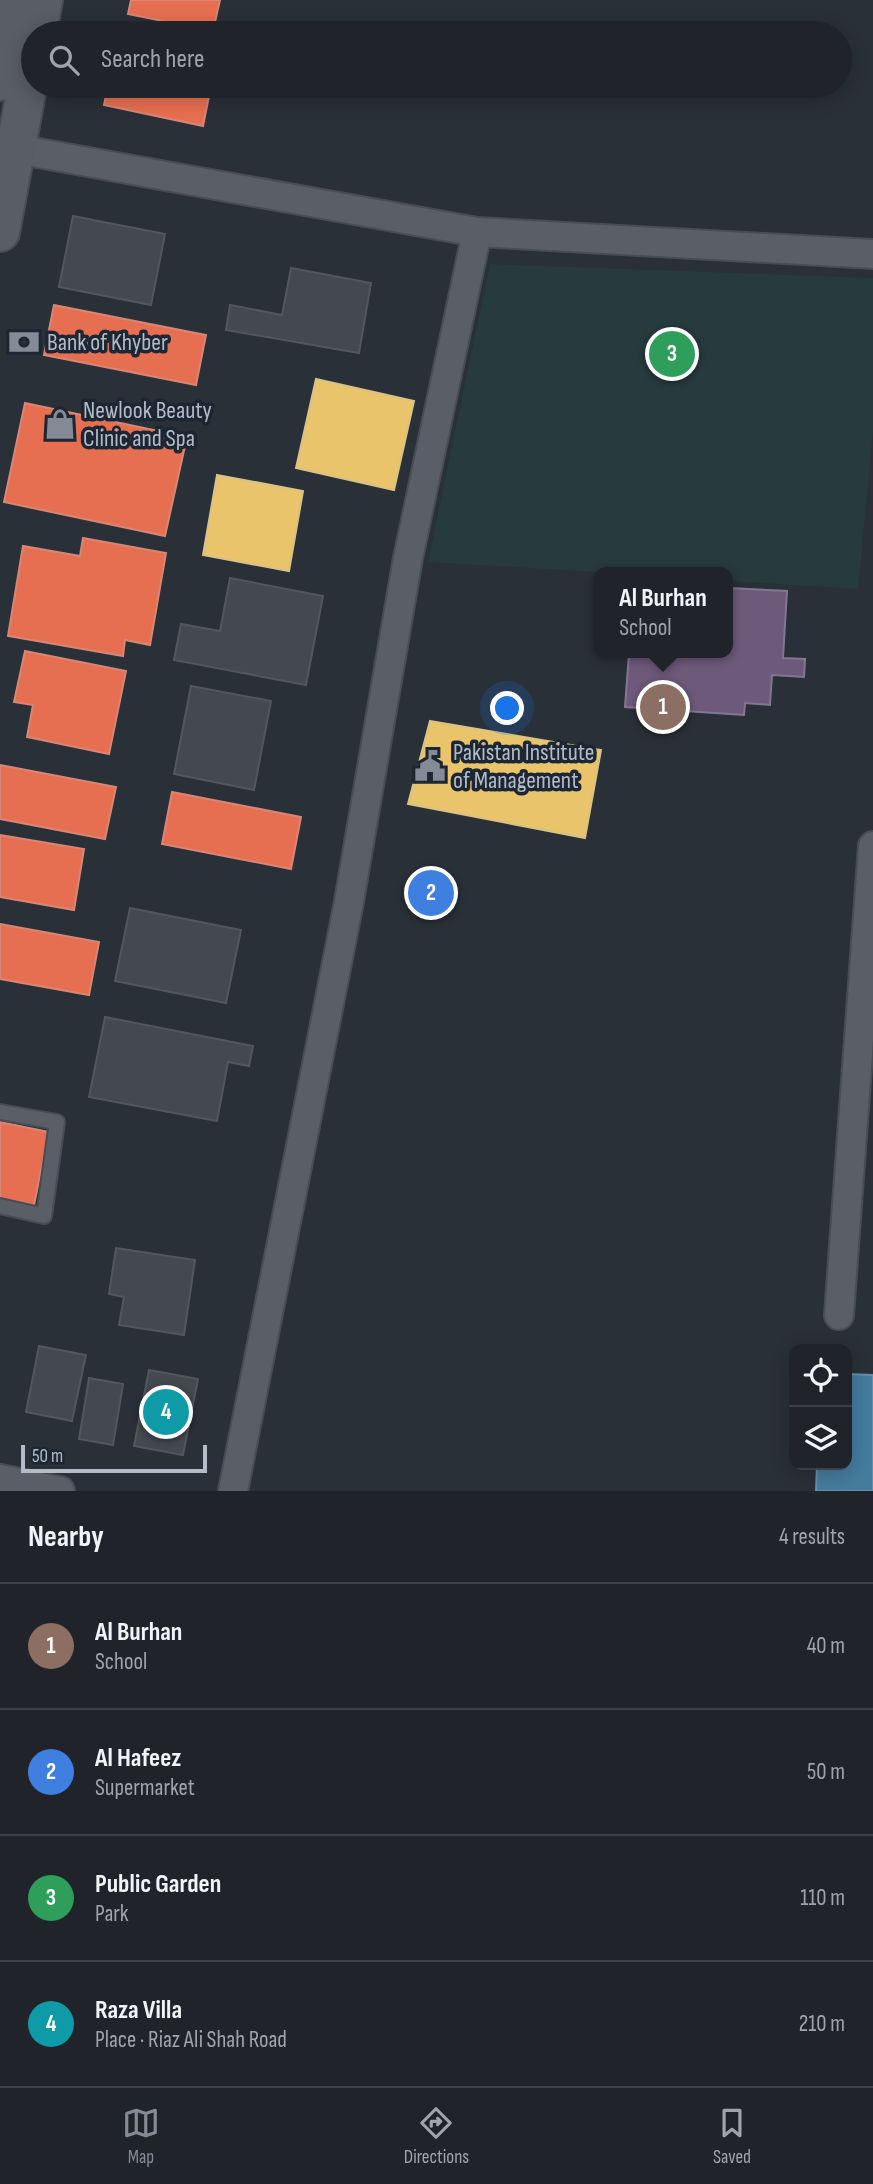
<!DOCTYPE html>
<html lang="en">
<head>
<meta charset="utf-8">
<style>
  :root { --surface:#20242a; --page:#282c32; --text:#f1f3f6; --muted:#a2a4a8; --line:#3d4147; --accent:#848b96 }
  body { margin:0; font-family:"Sofia Sans Condensed",sans-serif; background:var(--page); color:var(--text) }
  .controls { position:absolute; right:21px; bottom:21px; display:grid; overflow:hidden; border-radius:14px; box-shadow:0 4px 18px #0003 }
  .controls button { width:63px; height:63px; display:grid; place-items:center; padding:0; border:0; border-bottom:2px solid var(--line); background:var(--surface); color:var(--text); font:35px sans-serif }
  .scale { position:absolute; left:21px; bottom:18px; width:186px; box-sizing:border-box; padding-left:7px; border:4px solid #b4bcc9; border-top:0; font-size:19px; line-height:24px; white-space:nowrap; color:#b4bcc9; -webkit-text-stroke:5px #1d2633; paint-order:stroke }
  .you { position:absolute; left:508px; top:709px; width:24px; height:24px; margin:-18px; border:5px solid #fff; border-radius:50%; background:#1a73e8; box-shadow:0 0 0 10px #1a73e833 }
  .badge { display:grid; place-items:center; width:46px; height:46px; border-radius:50%; background:var(--accent); color:#fff; font-size:23px; font-weight:700 }
  .pin { position:absolute; translate:-50% -50%; border:4px solid #fff; box-shadow:0 2px 7px #0006 }
  .popup { position:absolute; left:593px; top:567px; width:140px; height:91px; box-sizing:border-box; display:grid; place-content:center; border-radius:14px; background:var(--surface); filter:drop-shadow(0 2px 5px #0005); font-size:23px; white-space:nowrap; color:var(--muted) }
  .popup b { font-size:26px; color:var(--text) }
  .popup::after { content:''; position:absolute; left:50%; top:100%; margin-left:-14px; border:14px solid transparent; border-top-color:var(--surface) }
  .list { margin:0; padding:0; list-style:none }
  h2 { display:flex; justify-content:space-between; align-items:center; height:91px; margin:0; padding:0 28px; font-size:30px }
  h2 small { font-size:23px; font-weight:400; color:var(--muted) }
  .list li { display:grid; grid-template-columns:46px 1fr auto; gap:21px; align-items:center; box-sizing:border-box; height:126px; padding:0 28px; border-top:2px solid var(--line) }
  .list b { display:block; font-size:26px; white-space:nowrap }
  .list p { margin:0; font-size:23px; white-space:nowrap; color:var(--muted) }
  .list em { font-size:23px; font-style:normal; color:var(--muted) }
  .icon { flex:none; width:38px; height:38px; fill:none; stroke:currentColor; stroke-width:2; stroke-linecap:round; stroke-linejoin:round }
  .map { position:relative; flex:none; width:873px; height:1491px; overflow:hidden }
  .search { position:absolute; background:var(--surface); box-shadow:0 4px 18px #0003; left:21px; right:21px; top:21px; height:77px; display:flex; align-items:center; gap:18px; box-sizing:border-box; padding:0 24px; border-radius:38px; color:var(--muted); font-size:26px }
  .sheet { height:595px; background:var(--surface) }
  nav { display:flex; justify-content:space-around; align-items:center; box-sizing:border-box; height:98px; border-top:2px solid var(--line); background:var(--surface); font-size:19px; color:var(--muted) }
  nav a { display:grid; justify-items:center; gap:4px }
  nav .on { color:var(--accent) }
  .map>svg:first-child { display:block }
  .green { fill:#273a3e }
  .homes { fill:#e9c46a; stroke:#d9c286; stroke-width:2 }
  .shops { fill:#e76f51; stroke:#d88675; stroke-width:2 }
  .offices { fill:#6d597a; stroke:#827792; stroke-width:2 }
  .public { fill:#457b9d; stroke:#668eaa; stroke-width:2 }
  .building { fill:#444950; stroke:#52575f; stroke-width:2 }
  .lines { fill:none; stroke-linecap:round; stroke-linejoin:round }
  .lane-casing { stroke:#484c53; stroke-width:18 }
  .street-casing { stroke:#484c53; stroke-width:32 }
  .secondary-casing { stroke:#484c53; stroke-width:42 }
  .lane { stroke:#5a5e66; stroke-width:14 }
  .street { stroke:#5a5e66; stroke-width:28 }
  .secondary { stroke:#595d64; stroke-width:38 }
  .labels { text-anchor:middle; stroke-width:7; stroke-linejoin:round; paint-order:stroke }
  .poi-label { font-size:24px; fill:#b4bcc9; stroke:#1d2633; text-anchor:start }
</style>
</head>
<body>
<div class="map">
<svg width="873" height="1491" viewBox="0 0 873 1491">
  <rect width="100%" height="100%" fill="#2a3038"/>
  <path class="green" d="M490 264 873 278V431L858 589 728 581V572H598L428 562Z"/>
  <g class="homes">
    <path d="M316 379 414 401 394 490 296 468Z"/>
    <path d="M217 475 303 491 289 571 203 555Z"/>
    <path d="M430 721 601 750 585 838 408 804Z"/>
  </g>
  <g class="shops">
    <path d="M131 0H220L213 31 128 14Z"/>
    <path d="M108 86H211L203 126 104 105Z"/>
    <path d="M54 305 206 335 196 385 44 355Z"/>
    <path d="M25 403 187 437 165 536 4 502Z"/>
    <path d="M83 538 166 553 150 645 125 640 123 656 8 636 23 546 80 556Z"/>
    <path d="M25 651 126 671 109 754 27 737 33 705 14 702Z"/>
    <path d="M0 765 116 787 105 839 0 819Z"/>
    <path d="M172 792 301 817 291 869 162 844Z"/>
    <path d="M0 835 84 849 74 910 0 897Z"/>
    <path d="M0 924 99 942 89 995 0 979Z"/>
    <path d="M0 1122 49 1132 34 1205 0 1198Z"/>
  </g>
  <path class="offices" d="M728 588 787 591 783 658 805 659 804 677 772 675 770 705 745 703 744 715 625 707 629 653H728Z"/>
  <path class="public" d="M847 1374 873 1375V1491H816L817 1465H847Z"/>
  <g class="building">
    <path d="M73 216 165 234 151 305 59 287Z"/>
    <path d="M291 268 371 283 359 353 226 330 230 305 282 315Z"/>
    <path d="M230 578 323 596 306 685 174 660 181 624 220 631Z"/>
    <path d="M191 686 271 701 254 790 174 774Z"/>
    <path d="M130 908 241 930 226 1003 115 981Z"/>
    <path d="M105 1017 253 1046 249 1066 228 1062 217 1121 89 1097Z"/>
    <path d="M116 1248 195 1260 184 1335 119 1325 124 1297 109 1294Z"/>
    <path d="M39 1346 86 1355 72 1421 26 1412Z"/>
    <path d="M149 1370 198 1379 183 1455 134 1446Z"/>
    <path d="M89 1378 123 1384 113 1445 79 1439Z"/>
  </g>
  <g class="lines">
    <defs>
      <path id="lane" d="M0 1112 57 1122 44 1216 0 1206"/>
      <g id="street">
        <path d="M16 149 477 232 873 254"/>
        <path d="M839 1315 873 846"/>
        <path d="M0 1479 60 1491"/>
        <path d="M233 1491 348 907 408 558 477 232"/>
      </g>
      <g id="secondary">
        <path d="M37 33 43 0"/>
        <path d="M0 81 15 0"/>
        <path d="M0 232 33 55"/>
      </g>
    </defs>
    <use href="#lane" class="lane-casing"/>
    <use href="#street" class="street-casing"/>
    <use href="#secondary" class="secondary-casing"/>
    <use href="#lane" class="lane"/>
    <use href="#street" class="street"/>
    <use href="#secondary" class="secondary"/>
  </g>
  <defs>
    <symbol id="bank-bare" viewBox="-9 -9 18 18"><path d="M-6-4H6V4H-6ZM0-2.3a2.3 2.3 0 1 0 0 4.6a2.3 2.3 0 1 0 0-4.6Z" fill="#848b96" stroke="#1d2633" stroke-width="2.5" paint-order="stroke"/></symbol>
    <symbol id="shop-bare" viewBox="-9 -9 18 18"><path d="M-5-2.5h2.3a2.7 3.5 0 0 1 5.4 0H5L5.5 6h-11ZM-1.5-2.5h3a1.5 2.3 0 0 0-3 0Z" fill="#848b96" stroke="#1d2633" stroke-width="2.5" paint-order="stroke"/></symbol>
    <symbol id="civic-bare" viewBox="-9 -9 18 18"><path d="M-.6-6.5H3V-4.5H.6V-3L4-1V1h2V6H-6V1h2V-1L-.6-3ZM-1.2 2.5V6h2.4V2.5Z" fill="#848b96" stroke="#1d2633" stroke-width="2.5" paint-order="stroke"/></symbol>
  </defs>
  <g fill-rule="evenodd">
    <use href="#bank-bare" x="2" y="320" width="44" height="44"/>
    <use href="#shop-bare" x="38" y="402" width="44" height="44"/>
    <use href="#civic-bare" x="408" y="744" width="44" height="44"/>
  </g>
  <g class="labels">
    <g class="poi-label">
      <text x="47" y="350">Bank of Khyber</text>
      <text x="83" y="418">Newlook Beauty<tspan x="83" dy="28">Clinic and Spa</tspan></text>
      <text x="453" y="760">Pakistan Institute<tspan x="453" dy="28">of Management</tspan></text>
    </g>
  </g>
</svg>
<div class="controls">
<button><svg class="icon" aria-label="locate" viewBox="0 0 24 24"><circle cx="12" cy="12" r="6"/><path d="M12 2v4M12 18v4M2 12h4M18 12h4"/></svg></button>
<button><svg class="icon" aria-label="layers" viewBox="0 0 24 24"><path d="M12 4l9 5-9 5-9-5zM3 14l9 5 9-5"/></svg></button>
</div>
<div class="scale">50 m</div>
<div class="you"></div>
<div class="pin badge" style="left:663px;top:707px;background:#8d6e63">1</div>
<div class="popup"><b>Al Burhan</b>School</div>
<div class="pin badge" style="left:431px;top:893px;background:#3f7fe0">2</div>
<div class="pin badge" style="left:672px;top:354px;background:#2e9e5b">3</div>
<div class="pin badge" style="left:166px;top:1412px;background:#0f9aa8">4</div>
<div class="search"><svg class="icon" aria-label="search" viewBox="0 0 24 24"><circle cx="10" cy="10" r="6"/><path d="M15 15l6 6"/></svg>Search here</div>
</div>
<section class="sheet">
<h2>Nearby<small>4 results</small></h2>
<ul class="list">
<li><span class="badge" style="background:#8d6e63">1</span><div><b>Al Burhan</b><p>School</p></div><em>40 m</em></li>
<li><span class="badge" style="background:#3f7fe0">2</span><div><b>Al Hafeez</b><p>Supermarket</p></div><em>50 m</em></li>
<li><span class="badge" style="background:#2e9e5b">3</span><div><b>Public Garden</b><p>Park</p></div><em>110 m</em></li>
<li><span class="badge" style="background:#0f9aa8">4</span><div><b>Raza Villa</b><p>Place · Riaz Ali Shah Road</p></div><em>210 m</em></li>
</ul>
</section>
<nav>
<a class="on"><svg class="icon" aria-label="map" viewBox="0 0 24 24"><path d="M3 6l6-2 6 2 6-2v14l-6 2-6-2-6 2zM9 4v14M15 6v14"/></svg>Map</a>
<a><svg class="icon" aria-label="directions" viewBox="0 0 24 24"><path d="M12 3l9 9-9 9-9-9zM9 14v-3h6M13 9l2 2-2 2"/></svg>Directions</a>
<a><svg class="icon" aria-label="saved" viewBox="0 0 24 24"><path d="M7 4h10v16l-5-4-5 4z"/></svg>Saved</a>
</nav>
</body>
</html>
